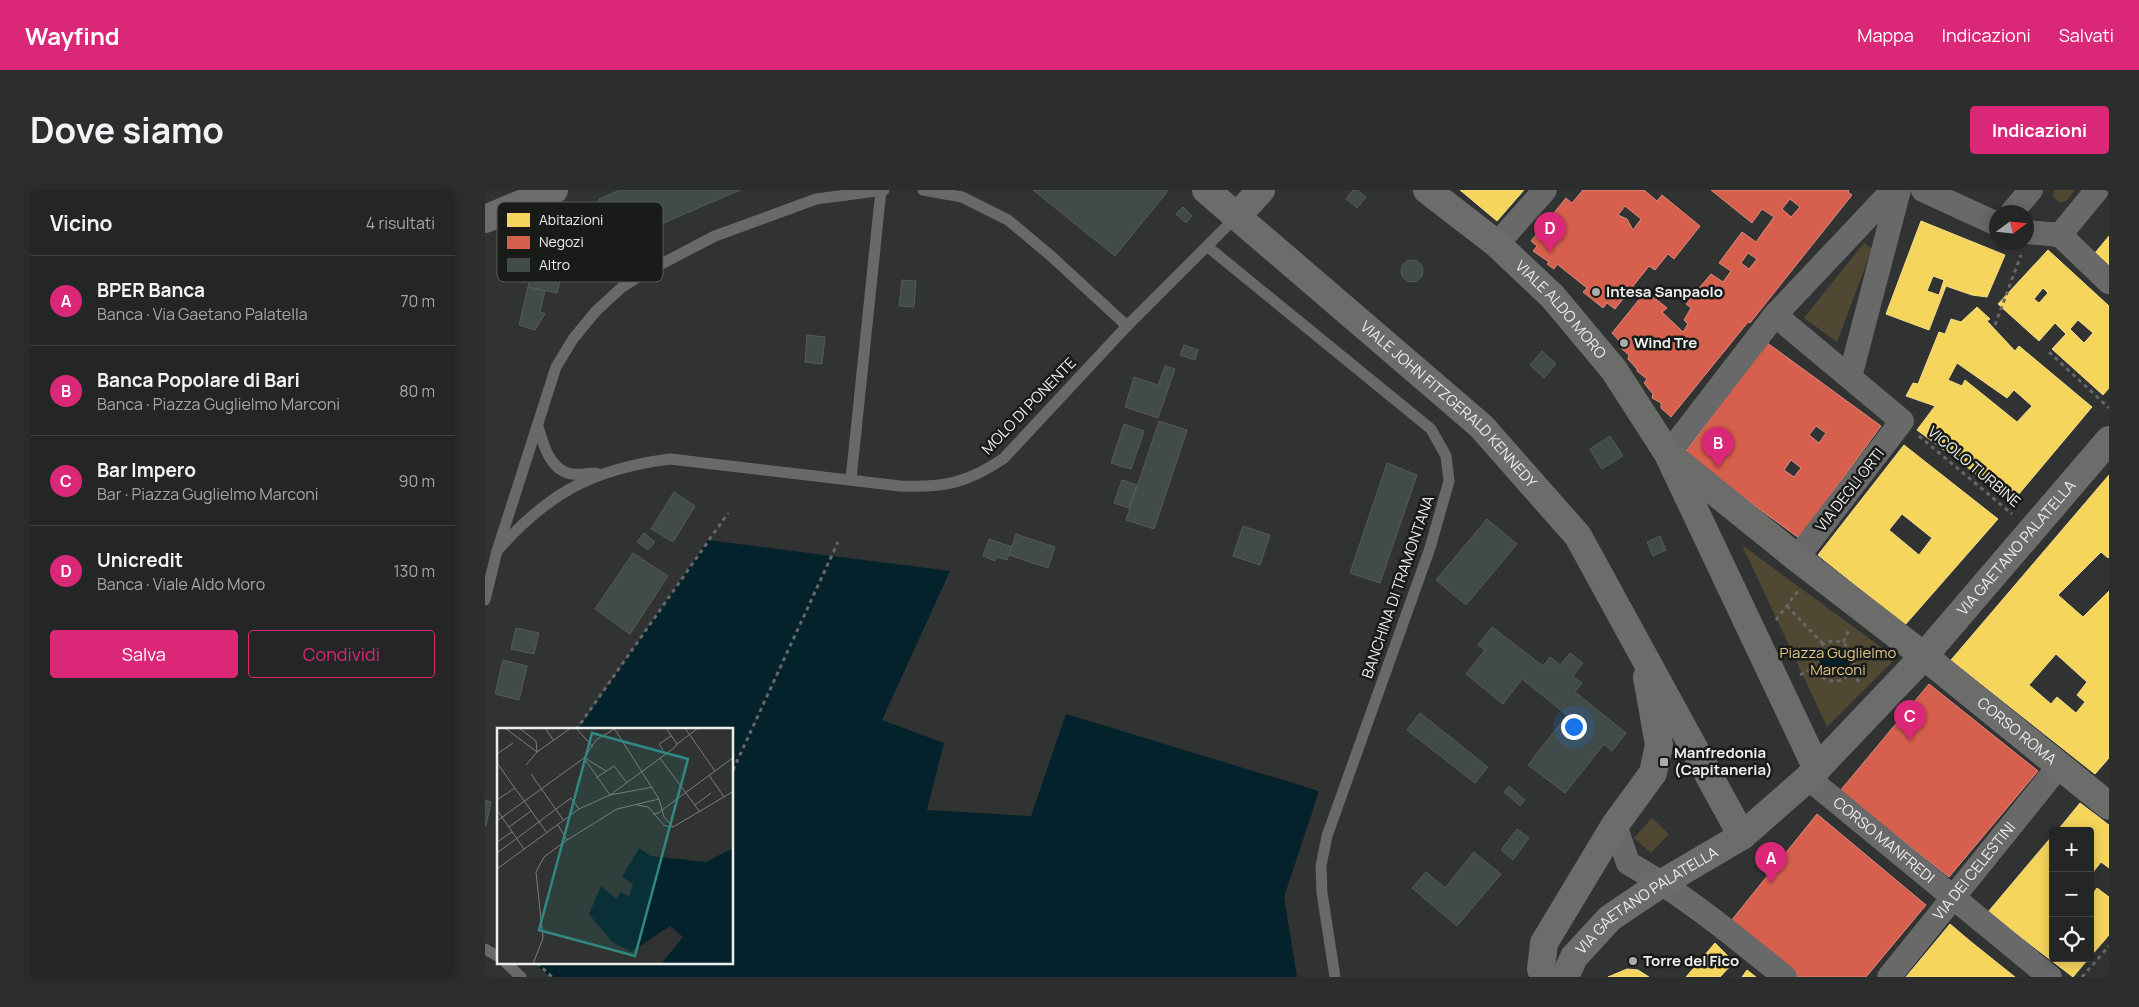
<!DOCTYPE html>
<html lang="it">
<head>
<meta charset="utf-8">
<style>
  :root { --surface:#242625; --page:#2c2e2d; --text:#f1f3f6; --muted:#a3a5a7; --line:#414342; --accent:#db2777 }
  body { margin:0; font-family:Manrope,sans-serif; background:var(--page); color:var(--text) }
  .controls { position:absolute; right:15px; bottom:15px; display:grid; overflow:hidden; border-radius:5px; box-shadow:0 2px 12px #0003 }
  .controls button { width:45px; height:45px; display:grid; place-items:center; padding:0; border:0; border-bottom:1px solid var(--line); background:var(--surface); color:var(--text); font:25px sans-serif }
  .compass { position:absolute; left:1504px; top:15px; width:45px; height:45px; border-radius:50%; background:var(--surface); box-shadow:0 2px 12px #0003; rotate:75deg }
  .you { position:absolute; left:1088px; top:536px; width:18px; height:18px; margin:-12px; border:4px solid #fff; border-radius:50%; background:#1a73e8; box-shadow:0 0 0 8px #1a73e833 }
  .badge { display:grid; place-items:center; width:32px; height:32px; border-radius:50%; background:var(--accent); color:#fff; font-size:16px; font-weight:700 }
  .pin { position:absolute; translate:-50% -41px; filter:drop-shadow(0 1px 2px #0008) }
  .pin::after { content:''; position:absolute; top:26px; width:18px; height:15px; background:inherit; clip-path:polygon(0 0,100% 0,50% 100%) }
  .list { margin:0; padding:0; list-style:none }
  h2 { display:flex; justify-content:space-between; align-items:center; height:65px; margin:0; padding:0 20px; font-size:21px }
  h2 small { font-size:16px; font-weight:400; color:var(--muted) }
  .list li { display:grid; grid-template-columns:32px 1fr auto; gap:15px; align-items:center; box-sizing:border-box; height:90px; padding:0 20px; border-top:1px solid var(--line) }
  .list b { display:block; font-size:19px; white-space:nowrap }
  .list p { margin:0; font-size:16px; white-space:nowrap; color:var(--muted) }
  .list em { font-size:16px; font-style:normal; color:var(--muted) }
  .actions { display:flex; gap:10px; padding:15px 20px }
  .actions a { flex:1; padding:11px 0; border:1px solid var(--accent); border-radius:5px; text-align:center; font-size:18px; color:var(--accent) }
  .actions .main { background:var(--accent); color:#fff }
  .icon { flex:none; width:28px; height:28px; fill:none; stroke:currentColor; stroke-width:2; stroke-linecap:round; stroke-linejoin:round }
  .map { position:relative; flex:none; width:1624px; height:787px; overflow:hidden; border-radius:5px }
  header { display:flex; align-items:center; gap:30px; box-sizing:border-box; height:70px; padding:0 25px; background:var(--accent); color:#fff }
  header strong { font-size:24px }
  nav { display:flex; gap:28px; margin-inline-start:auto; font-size:18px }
  .intro { display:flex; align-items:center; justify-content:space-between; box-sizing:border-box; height:120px; padding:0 30px }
  h1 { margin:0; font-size:35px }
  .button { padding:12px 22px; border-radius:5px; background:var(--accent); color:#fff; font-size:18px; font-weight:700 }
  main { display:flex; gap:30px; padding:0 30px }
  aside { flex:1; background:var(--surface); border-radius:5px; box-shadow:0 2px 12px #0003 }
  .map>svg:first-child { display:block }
  .green { fill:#514834 }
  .water { fill:#04222b }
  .homes { fill:#f6d55c; stroke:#f3dc87; fill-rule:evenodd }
  .shops { fill:#d6604d; stroke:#dc8b7d; fill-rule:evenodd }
  .building { fill:#414b4a; stroke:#575a59 }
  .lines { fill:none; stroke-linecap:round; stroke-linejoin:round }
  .path { stroke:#666867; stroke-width:3; stroke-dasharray:4 4; stroke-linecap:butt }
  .lane { stroke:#696969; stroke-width:11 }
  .street { stroke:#696969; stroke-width:24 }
  .secondary { stroke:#6c6c6b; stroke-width:28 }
  .poi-dot { fill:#aaadab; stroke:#191b19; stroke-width:2 }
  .labels { text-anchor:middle; stroke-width:5; stroke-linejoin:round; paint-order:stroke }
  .poi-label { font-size:15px; font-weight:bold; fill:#ebeeec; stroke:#191b19; text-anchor:start }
  .street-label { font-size:15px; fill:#ebeeec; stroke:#191b19 }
  .park-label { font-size:15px; fill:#dfc387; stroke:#191b19 }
  .inset-road { fill:none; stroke:#7b7e7c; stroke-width:1 }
  .view { fill:#308881; fill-opacity:0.15; stroke:#308881; stroke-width:2.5 }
  .inset-edge { fill:none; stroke:#ebeeec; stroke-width:2.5 }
  .key { fill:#191b19; stroke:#585a58; stroke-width:1 }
  .key-label { font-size:14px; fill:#ebeeec }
</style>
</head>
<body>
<header>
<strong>Wayfind</strong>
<nav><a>Mappa</a><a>Indicazioni</a><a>Salvati</a></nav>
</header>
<div class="intro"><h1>Dove siamo</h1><a class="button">Indicazioni</a></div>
<main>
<aside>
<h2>Vicino<small>4 risultati</small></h2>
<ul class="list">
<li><span class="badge">A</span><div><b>BPER Banca</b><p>Banca · Via Gaetano Palatella</p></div><em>70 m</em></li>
<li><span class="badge">B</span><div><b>Banca Popolare di Bari</b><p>Banca · Piazza Guglielmo Marconi</p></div><em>80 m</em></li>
<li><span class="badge">C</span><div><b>Bar Impero</b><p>Bar · Piazza Guglielmo Marconi</p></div><em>90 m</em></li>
<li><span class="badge">D</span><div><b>Unicredit</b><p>Banca · Viale Aldo Moro</p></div><em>130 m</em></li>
</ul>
<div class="actions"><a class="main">Salva</a><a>Condividi</a></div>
</aside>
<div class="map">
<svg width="1624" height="787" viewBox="0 0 1624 787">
  <rect width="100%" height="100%" fill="#303331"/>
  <g class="green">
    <path d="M1569 0H1590L1582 10 1576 13 1568 7Z"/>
    <path d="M1379 53 1387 59 1352 152 1319 128Z"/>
    <path d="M1257 355 1411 468 1342 537Z"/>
    <path d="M1167 628 1184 644 1166 663 1149 648Z"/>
  </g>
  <g class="water">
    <path d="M223 350 465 381 397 530 459 553 442 620 546 626 581 524 834 601 799 707 812 787H65L49 773H248V540L93 539Z"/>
    <circle cx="1350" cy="471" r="15"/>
  </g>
  <g class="homes">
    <path d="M975 0H1039L1012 31Z"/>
    <path d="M1436 31 1520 65 1502 107 1487 105 1461 96 1444 140 1401 124ZM1448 86 1459 90 1454 105 1442 101Z"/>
    <path d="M1624 46V75L1610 63Z"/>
    <path d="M1563 60 1624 116V198L1618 205 1567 159 1581 144 1570 133 1554 151 1513 114ZM1558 98 1563 103 1554 113 1549 109ZM1593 130 1608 143 1599 153 1585 139Z"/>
    <path d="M1492 117 1505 129 1502 131 1530 161 1534 156 1607 217 1528 311 1432 240 1450 216 1421 206 1428 193 1433 194 1454 142 1460 144 1466 129 1476 132ZM1472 173 1522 208 1529 200 1547 216 1532 232 1480 190 1477 196 1463 190Z"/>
    <path d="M1419 255 1513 329 1420 435 1333 365ZM1417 324 1447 348 1434 365 1404 340Z"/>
    <path d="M1624 285V367L1623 368 1616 362 1573 405 1598 427 1624 401V568L1610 584 1466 470ZM1571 464 1602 492 1592 505 1600 512 1591 523 1572 507 1566 514 1544 495Z"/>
    <path d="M1595 613 1624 635V678L1616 672 1605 686V641H1572Z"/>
    <path d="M1568 645V768H1604L1588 787 1503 722Z"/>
    <path d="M1612 698 1624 707V745L1605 767V707Z"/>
    <path d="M1465 734 1485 751 1530 787H1421Z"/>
    <path d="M1230 753 1249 772 1235 787H1201Z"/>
    <path d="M1142 779 1153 780 1164 787H1123Z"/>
    <path d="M1262 780 1271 787H1257Z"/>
  </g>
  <g class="shops">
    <path d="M1098 0H1159L1172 11 1177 5 1215 36 1189 69 1183 64 1170 80 1164 76 1130 119 1122 113 1118 118 1098 102 1102 98 1072 74 1069 79 1062 74 1064 72 1048 61 1052 56 1046 51 1081 8 1087 13ZM1140 16 1156 29 1148 40 1142 29 1133 25Z"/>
    <path d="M1226 0H1364L1363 2 1367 5 1265 133 1263 132 1186 227 1176 218V213L1167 208 1168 204 1159 193 1162 189 1152 181V179L1143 169 1144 165 1137 159 1138 155 1127 143 1161 101 1182 118 1177 122 1198 142 1203 134 1199 130 1206 118 1201 114 1226 84 1238 92 1246 81 1234 73 1257 42 1271 52 1289 27 1277 19 1267 33ZM1305 9 1315 17 1306 27 1297 19ZM1263 63 1272 69 1264 79 1256 73Z"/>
    <path d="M1281 152 1396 236 1314 348 1199 264ZM1331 236 1341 243 1334 253 1324 245ZM1306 270 1316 278 1309 287 1299 280Z"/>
    <path d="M1444 494 1553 581 1464 687 1355 601Z"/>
    <path d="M1332 624 1441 715 1381 787H1307L1242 736Z"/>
  </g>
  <g class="building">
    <path d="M135 0H255L132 53 114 9Z"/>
    <path d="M548 0H681L683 1 630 66Z"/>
    <path d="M868 0H872L881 7 872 18 861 9Z"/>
    <path d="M698 17 707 26 701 33 691 24Z"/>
    <path d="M59 27 89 36 72 103 43 97Z"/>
    <circle cx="927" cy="81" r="11"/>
    <path d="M417 90 431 91 429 117 414 116Z"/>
    <path d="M43 97 60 101 55 121 60 124 50 140 34 135Z"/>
    <path d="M322 145 340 147 337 174 320 172Z"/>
    <path d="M699 155 713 160 710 170 695 165Z"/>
    <path d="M1057 161 1071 174 1059 188 1045 175Z"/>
    <path d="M680 176 690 179 673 228 640 217 649 187 673 195Z"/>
    <path d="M674 231 702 240 669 339 641 330Z"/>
    <path d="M639 234 659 241 646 279 626 273Z"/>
    <path d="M1125 246 1138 266 1117 279 1105 259Z"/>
    <path d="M902 273 932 285 895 393 865 383Z"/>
    <path d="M637 290 652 295 644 318 629 313Z"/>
    <path d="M189 302 210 316 188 352 166 339Z"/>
    <path d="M1002 329 1032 354 981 415 951 390Z"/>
    <path d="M758 336 785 345 775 375 748 366Z"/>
    <path d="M159 343 170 352 163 360 152 352Z"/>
    <path d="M531 344 570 357 563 378 524 365Z"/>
    <path d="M1175 346 1181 360 1168 366 1162 352Z"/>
    <path d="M504 349 527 357 522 370 512 367 510 371 498 366Z"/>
    <path d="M148 363 183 386 145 444 110 419Z"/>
    <path d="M1007 437 1058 476 1065 467 1075 475 1085 463 1098 473 1088 486 1097 493 1090 502 1141 543 1127 561 1119 554 1080 603 1043 575 1082 525 1037 489 1018 514 981 484 1000 460 993 455Z"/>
    <path d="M31 438 54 443 49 464 26 459Z"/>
    <path d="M18 470 42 476 34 510 10 504Z"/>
    <path d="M935 523 1003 577 990 593 922 540Z"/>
    <path d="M1024 596 1040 610 1035 616 1019 602Z"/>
    <path d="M0 610 6 612 1 636 0 635Z"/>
    <path d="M1032 639 1044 648 1028 670 1016 660Z"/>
    <path d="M989 662 1016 684 972 736 927 698 941 682 960 698Z"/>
  </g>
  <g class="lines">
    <g class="path">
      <path d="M1510 135 1536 65"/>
      <path d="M1564 162 1624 218"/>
      <path d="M1434 246 1527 324"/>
      <path d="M1302 416 1338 454"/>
      <path d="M1291 430 1313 401"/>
      <circle cx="1349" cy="471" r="20"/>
      <path d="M1358 452 1364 440"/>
      <path d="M1366 483 1377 495"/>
      <path d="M1315 485 1330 477"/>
      <path d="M91 540 243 323"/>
      <path d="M248 580 353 352"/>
      <path d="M52 773 67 787"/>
      <path d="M1597 787 1624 756"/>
    </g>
    <g class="lane">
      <path d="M438 0 477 7 523 30 566 66 642 136"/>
      <path d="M723 57 946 239 961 266 964 291 945 358 842 646 836 676 837 703 850 787"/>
      <path d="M53 236C58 254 65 281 87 284 94 285 103 283 111 283"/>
      <path d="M366 289 396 0"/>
      <path d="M12 361C64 302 108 279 185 269L415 296C458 298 483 293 519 268L642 136 752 26"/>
      <path d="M0 410 12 361 71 177 88 149 111 121 136 98 159 83 230 46 331 9 399 0"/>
      <path d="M0 759 14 767"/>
      <path d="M21 773 36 787"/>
    </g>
    <g class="street">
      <path d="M1438 0 1512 34"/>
      <path d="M1527 22 1546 0"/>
      <path d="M1542 42 1575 45"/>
      <path d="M1575 45 1624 92"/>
      <path d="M1575 45 1612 0"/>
      <path d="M1012 54 1060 0"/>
      <path d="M1290 125 1417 231 1312 368"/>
      <path d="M1365 187 1414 0"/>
      <path d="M1183 264 1290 125 1408 0"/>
      <path id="s1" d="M1323 588 1565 787"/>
      <path d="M1130 635 1143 673C1200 705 1249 746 1300 787"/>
      <path id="s2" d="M1404 787 1574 576"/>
    </g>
    <g class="secondary">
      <path id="s3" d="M721 0 996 236 1093 346 1257 646"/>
      <path id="s4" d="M942 0 1012 54 1068 107 1129 180 1183 264 1332 579"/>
      <path d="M753 25 776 0"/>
      <path d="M0 29 69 0"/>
      <path id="s5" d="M1188 268 1312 368 1439 466 1624 616"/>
      <path d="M1059 787 1056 779 1059 753 1130 635 1168 583 1174 555 1162 487"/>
      <path id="s6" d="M1080 787 1089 767 1125 728 1177 693 1257 646 1323 588 1439 466 1624 250"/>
    </g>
  </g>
  <g class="poi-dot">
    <circle cx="1111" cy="102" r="5"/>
    <circle cx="1139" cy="153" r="5"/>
    <rect x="1174" y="567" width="10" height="10" rx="2.5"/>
    <circle cx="1148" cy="771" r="5"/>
  </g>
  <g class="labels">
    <g class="poi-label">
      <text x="1121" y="107">Intesa Sanpaolo</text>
      <text x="1149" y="158">Wind Tre</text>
      <text x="1189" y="568">Manfredonia<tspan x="1189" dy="17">(Capitaneria)</tspan></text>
      <text x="1158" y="776">Torre del Fico</text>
    </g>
    <g class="street-label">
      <text dy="5" stroke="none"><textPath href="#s4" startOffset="180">VIALE ALDO MORO</textPath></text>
      <text dy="5" stroke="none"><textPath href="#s3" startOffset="324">VIALE JOHN FITZGERALD KENNEDY</textPath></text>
      <text transform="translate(544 216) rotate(-46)" y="5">MOLO DI PONENTE</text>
      <text transform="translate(1489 277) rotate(40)" y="5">VICOLO TURBINE</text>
      <text transform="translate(1365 300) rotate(-52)" y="5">VIA DEGLI ORTI</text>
      <text dy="5" stroke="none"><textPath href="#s6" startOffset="629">VIA GAETANO PALATELLA</textPath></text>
      <text transform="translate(913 397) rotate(-71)" y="5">BANCHINA DI TRAMONTANA</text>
      <text dy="5" stroke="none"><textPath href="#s5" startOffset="439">CORSO ROMA</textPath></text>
      <text dy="5" stroke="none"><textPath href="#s1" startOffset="98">CORSO MANFREDI</textPath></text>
      <text dy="5" stroke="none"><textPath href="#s2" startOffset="136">VIA DEI CELESTINI</textPath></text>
      <text dy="5" stroke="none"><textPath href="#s6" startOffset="115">VIA GAETANO PALATELLA</textPath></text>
    </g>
    <g class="park-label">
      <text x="1353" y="468">Piazza Guglielmo<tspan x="1353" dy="17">Marconi</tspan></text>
    </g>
  </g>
  <g transform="translate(12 538)">
    <rect width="236" height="236" fill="#303331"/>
    <path d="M142 120 154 128 209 134 236 120V236H164L186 209 173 198 134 224 115 214 92 186 104 158 119 171 124 164 132 168 136 156 125 149Z" fill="#04222b"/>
    <path class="inset-road" d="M8 0 40 24M22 0 39 13 40 24M48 0 57 13M79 0 96 19M188 0 218 43M99 12 119 0M180 16 201 0M166 22 162 16 174 8M0 26 16 15M87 30 113 67 156 59M88 30 109 43M163 30 203 84M0 35 50 105M29 37 40 24 74 0M34 46 67 93M212 47 227 69M99 50 117 38 130 55M162 71 167 89 176 99M0 72 18 60M140 77 151 79 168 98 176 99 237 63M198 77 214 65M0 82 27 121M156 86 161 85 237 29M0 93 87 30 99 12M61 97 70 112 120 81 162 71 117 0M12 99 34 83M0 114 15 104M0 125 74 70 82 81M0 141 82 81 113 67 177 20 180 16 169 0M36 236 46 210 39 144 47 129 70 112"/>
    <path class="view" d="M95 5 191 31 138 228 42 202Z"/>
    <rect width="236" height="236" class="inset-edge"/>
  </g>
  <rect x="12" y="12" width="166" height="80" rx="8" class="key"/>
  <rect x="22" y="23" width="23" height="14" fill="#f6d55c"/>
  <rect x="22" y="46" width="23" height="13" fill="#d6604d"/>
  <rect x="22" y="68" width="23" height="14" fill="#414b4a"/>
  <g class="key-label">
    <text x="54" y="35">Abitazioni</text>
    <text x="54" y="57">Negozi</text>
    <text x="54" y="80">Altro</text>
  </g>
</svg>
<div class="controls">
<button>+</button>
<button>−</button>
<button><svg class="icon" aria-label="locate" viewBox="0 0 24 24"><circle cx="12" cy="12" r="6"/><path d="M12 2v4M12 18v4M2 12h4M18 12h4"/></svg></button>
</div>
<svg class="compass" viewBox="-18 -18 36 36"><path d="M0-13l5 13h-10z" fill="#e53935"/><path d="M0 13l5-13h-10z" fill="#a3a5a7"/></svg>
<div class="you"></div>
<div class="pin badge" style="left:1286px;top:693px">A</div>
<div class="pin badge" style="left:1233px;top:278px">B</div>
<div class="pin badge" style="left:1425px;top:551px">C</div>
<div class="pin badge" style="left:1065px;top:63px">D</div>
</div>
</main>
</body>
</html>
